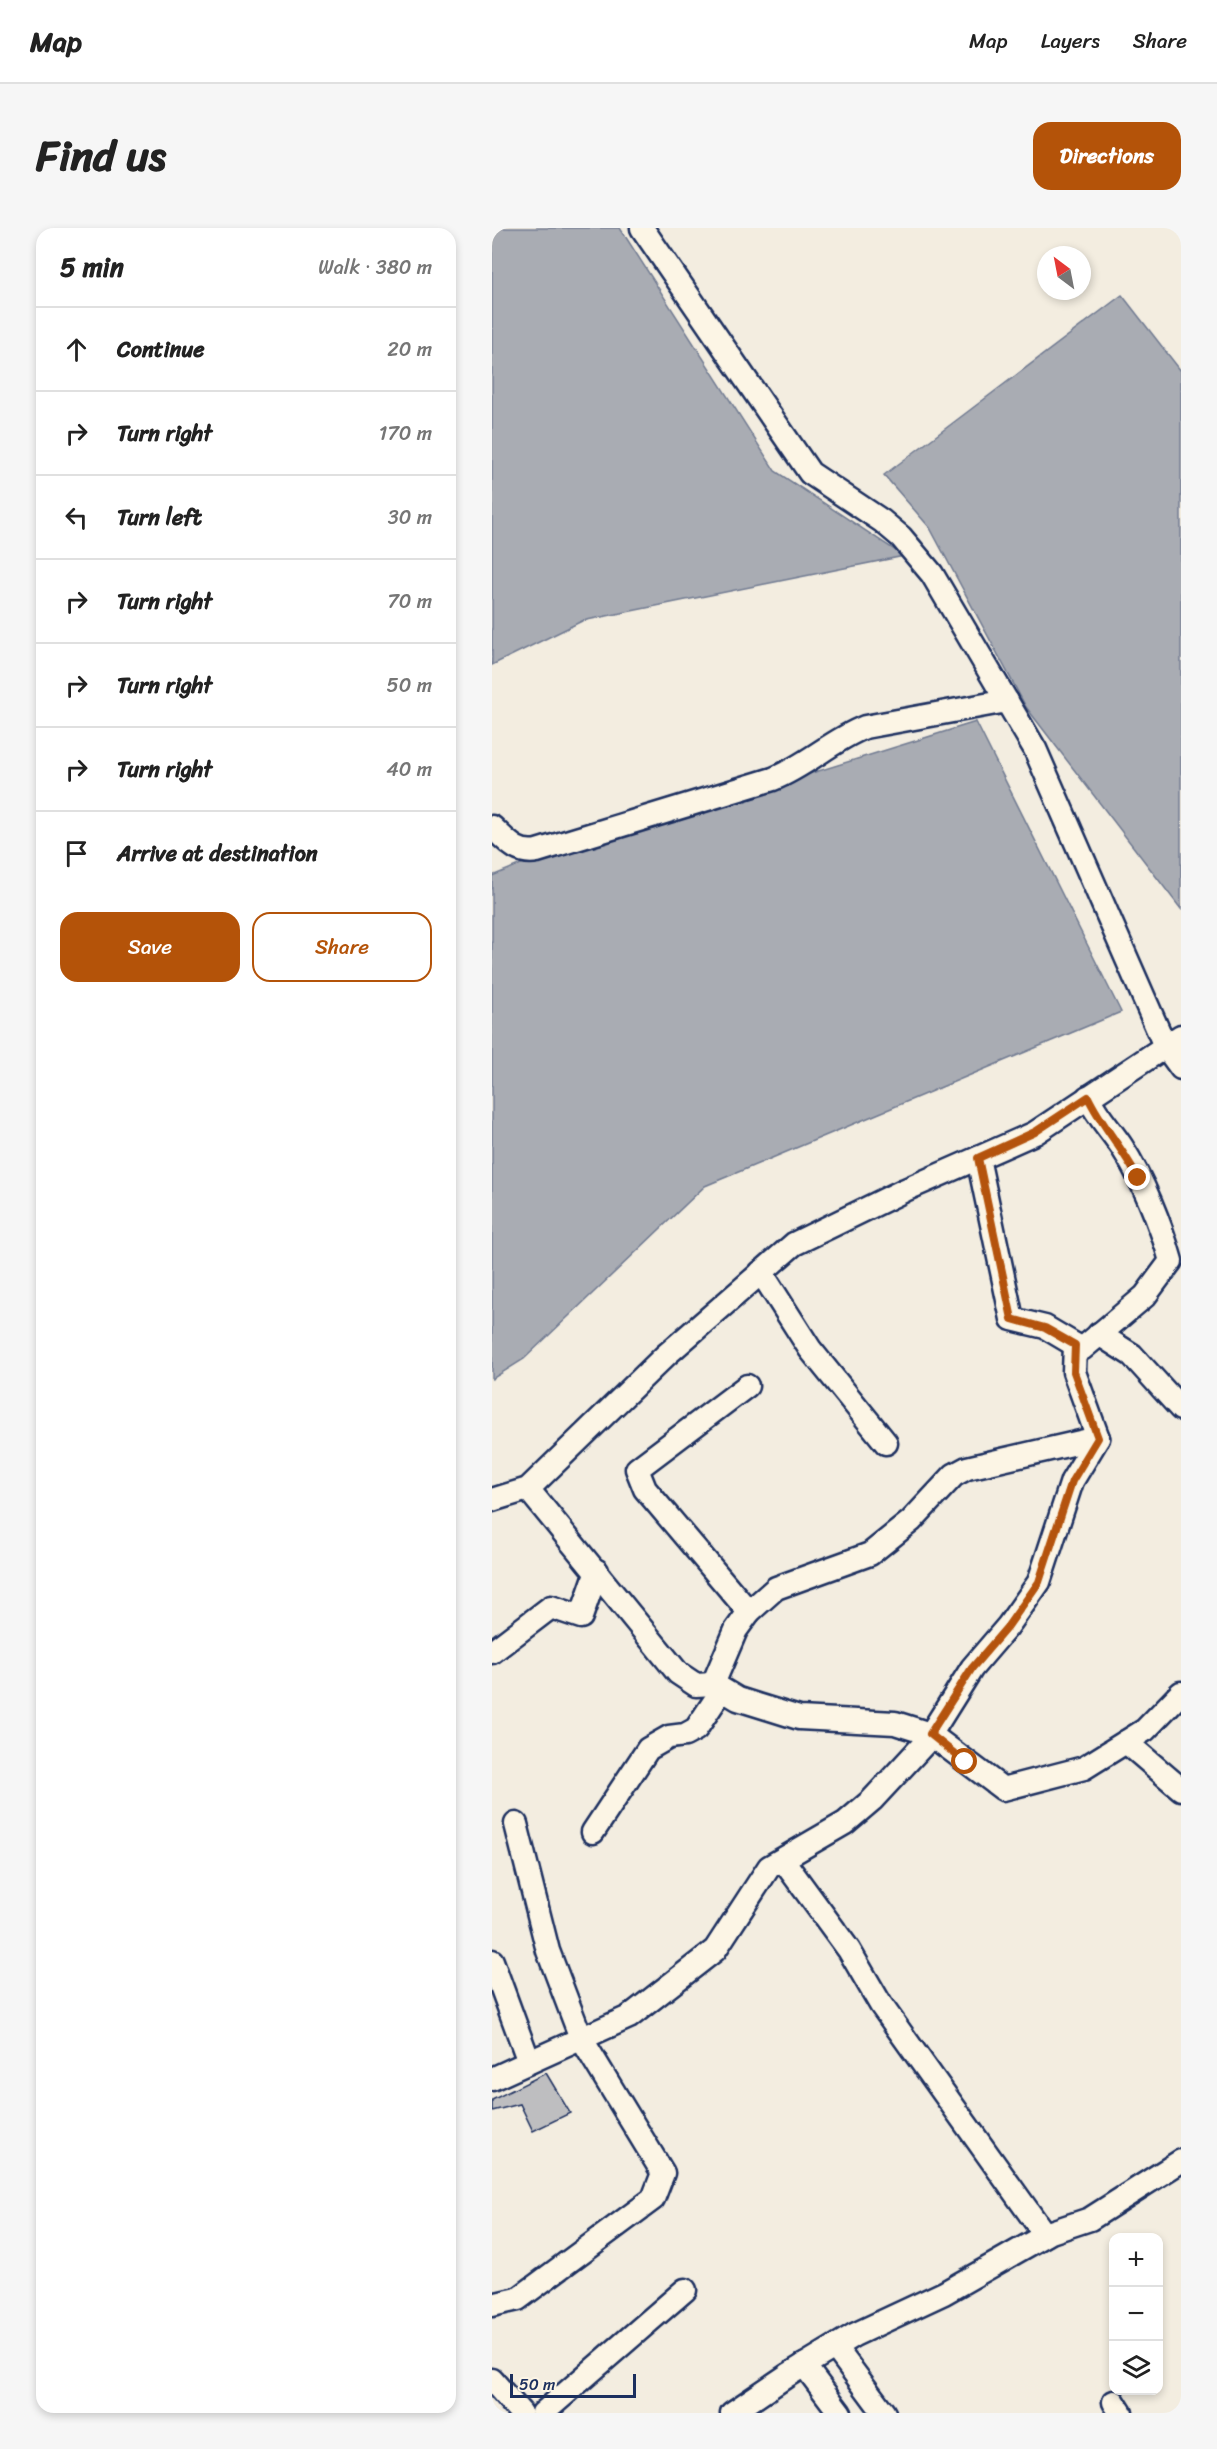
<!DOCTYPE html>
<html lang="en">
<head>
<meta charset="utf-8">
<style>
  :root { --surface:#fff; --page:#f6f6f6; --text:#222; --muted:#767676; --line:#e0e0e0; --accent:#b45309 }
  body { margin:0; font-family:Sriracha,sans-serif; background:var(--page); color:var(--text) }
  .controls { position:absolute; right:18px; bottom:18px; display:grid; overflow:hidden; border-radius:12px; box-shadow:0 3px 9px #0003 }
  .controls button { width:54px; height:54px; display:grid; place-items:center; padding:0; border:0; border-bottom:2px solid var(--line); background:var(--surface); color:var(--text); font:30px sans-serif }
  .compass { position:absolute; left:545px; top:18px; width:54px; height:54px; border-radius:50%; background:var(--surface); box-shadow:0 3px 9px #0003; rotate:328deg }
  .scale { position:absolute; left:18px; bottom:15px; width:126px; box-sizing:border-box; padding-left:6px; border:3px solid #1b2f5e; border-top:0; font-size:16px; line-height:21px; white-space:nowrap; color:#1b2f5e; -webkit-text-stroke:4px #fcf5e5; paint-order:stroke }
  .stop { position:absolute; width:18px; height:18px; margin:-14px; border:4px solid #b45309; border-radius:50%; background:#fff }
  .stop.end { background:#b45309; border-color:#fff; box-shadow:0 2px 6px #0008 }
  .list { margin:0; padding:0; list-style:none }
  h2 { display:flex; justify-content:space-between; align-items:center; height:78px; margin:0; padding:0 24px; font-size:26px }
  h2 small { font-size:20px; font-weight:400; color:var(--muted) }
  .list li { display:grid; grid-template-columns:39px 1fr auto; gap:18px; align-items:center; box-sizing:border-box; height:84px; padding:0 24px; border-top:2px solid var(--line) }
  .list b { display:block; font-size:22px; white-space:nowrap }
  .list em { font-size:20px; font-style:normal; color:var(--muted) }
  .actions { display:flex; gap:12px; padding:18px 24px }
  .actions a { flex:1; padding:14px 0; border:2px solid var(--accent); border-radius:18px; text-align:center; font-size:21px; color:var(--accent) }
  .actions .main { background:var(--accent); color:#fff }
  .icon { flex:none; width:33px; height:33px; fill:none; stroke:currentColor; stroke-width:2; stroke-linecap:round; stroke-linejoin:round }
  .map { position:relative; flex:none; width:689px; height:2185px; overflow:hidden; border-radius:18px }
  header { display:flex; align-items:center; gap:36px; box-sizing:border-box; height:84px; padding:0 30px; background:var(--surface); border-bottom:2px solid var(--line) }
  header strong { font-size:28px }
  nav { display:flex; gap:33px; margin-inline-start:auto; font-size:21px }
  .intro { display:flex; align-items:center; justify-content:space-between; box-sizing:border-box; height:144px; padding:0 36px }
  h1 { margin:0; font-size:42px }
  .button { padding:15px 27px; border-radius:18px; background:var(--accent); color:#fff; font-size:21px; font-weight:700 }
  main { display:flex; gap:36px; padding:0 36px }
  aside { flex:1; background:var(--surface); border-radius:18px; box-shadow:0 3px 9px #0003 }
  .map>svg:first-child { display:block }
  .water { fill:#a9acb3; stroke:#707a91; stroke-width:1.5 }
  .building { fill:#bebec0; stroke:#1b2f5e; stroke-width:1.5 }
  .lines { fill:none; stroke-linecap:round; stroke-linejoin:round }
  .minor-casing { stroke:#1b2f5e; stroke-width:27 }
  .minor { stroke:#fcf5e5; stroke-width:22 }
  .route { stroke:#b45309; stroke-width:8 }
</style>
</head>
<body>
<header>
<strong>Map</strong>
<nav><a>Map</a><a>Layers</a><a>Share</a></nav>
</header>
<div class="intro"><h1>Find us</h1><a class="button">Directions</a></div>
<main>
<aside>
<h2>5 min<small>Walk · 380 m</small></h2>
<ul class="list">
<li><svg class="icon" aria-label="ahead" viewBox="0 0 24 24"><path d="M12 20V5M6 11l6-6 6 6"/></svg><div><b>Continue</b></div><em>20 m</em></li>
<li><svg class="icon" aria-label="right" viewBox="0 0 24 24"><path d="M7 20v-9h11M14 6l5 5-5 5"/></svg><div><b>Turn right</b></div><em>170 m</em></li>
<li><svg class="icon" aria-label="left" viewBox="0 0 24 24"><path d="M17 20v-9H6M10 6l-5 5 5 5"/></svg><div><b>Turn left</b></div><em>30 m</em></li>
<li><svg class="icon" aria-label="right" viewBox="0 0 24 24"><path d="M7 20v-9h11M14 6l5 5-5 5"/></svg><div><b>Turn right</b></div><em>70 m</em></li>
<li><svg class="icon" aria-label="right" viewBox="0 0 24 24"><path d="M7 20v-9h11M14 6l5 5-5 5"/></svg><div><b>Turn right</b></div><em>50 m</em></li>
<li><svg class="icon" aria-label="right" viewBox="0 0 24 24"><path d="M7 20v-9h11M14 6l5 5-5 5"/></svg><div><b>Turn right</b></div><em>40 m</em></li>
<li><svg class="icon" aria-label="arrive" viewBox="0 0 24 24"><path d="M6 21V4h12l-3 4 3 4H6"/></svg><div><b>Arrive at destination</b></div></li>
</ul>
<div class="actions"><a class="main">Save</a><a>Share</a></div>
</aside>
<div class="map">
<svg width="689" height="2185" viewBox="0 0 689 2185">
  <rect width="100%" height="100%" fill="#f3ede0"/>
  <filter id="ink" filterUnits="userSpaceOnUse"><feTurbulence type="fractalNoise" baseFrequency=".0167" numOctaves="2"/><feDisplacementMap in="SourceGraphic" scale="12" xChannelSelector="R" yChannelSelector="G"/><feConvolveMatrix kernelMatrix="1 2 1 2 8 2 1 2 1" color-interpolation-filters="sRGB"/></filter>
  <g filter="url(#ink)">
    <g class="water">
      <path d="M0 0H128L283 243 412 328 90 393 0 437Z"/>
      <path d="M630 67 689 143V681L534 479 438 300 392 247Z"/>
      <path d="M484 494 629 784 213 958 32 1131 0 1151V648L34 634Z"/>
    </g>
    <path class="building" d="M54 1845 78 1885 41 1903 28 1876 0 1883V1872Z"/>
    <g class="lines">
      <defs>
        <g id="minor">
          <path d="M150 0 318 245 390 293 409 309 440 346 543 521 673 818 689 840"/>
          <path d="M0 599C14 612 25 627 45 623L281 551C314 538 340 512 373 499L515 473"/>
          <path d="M486 930 520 1091 553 1099 590 1121 653 1068 679 1033C669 997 650 950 630 919 618 901 605 888 596 869"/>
          <path d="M269 1044 318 1121 394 1215"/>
          <path d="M607 1106 640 1127 689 1181"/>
          <path d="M255 1158 145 1241 153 1261 257 1384"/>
          <path d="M606 1210 475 1240 462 1247 419 1293 378 1326 284 1360 257 1384 244 1402 221 1456 246 1471 307 1490 403 1495 438 1506 511 1561 592 1540 653 1502 689 1465"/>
          <path d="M36 1261 186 1445 204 1457 221 1456"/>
          <path d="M0 1272 36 1261 174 1127 302 1016 413 962 543 905 689 808"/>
          <path d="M0 1424 59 1379 89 1389 105 1343"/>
          <path d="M634 1514 689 1561"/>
          <path d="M101 1604 156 1521 177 1509 193 1507 204 1501 230 1462"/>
          <path d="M291 1632 357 1722 389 1777 553 2007"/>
          <path d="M0 1733 37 1834"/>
          <path d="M0 1851 137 1789 223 1722 277 1639 353 1595 380 1572 433 1515 480 1440 516 1398 547 1354 580 1253 606 1210 582 1144 583 1117"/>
          <path d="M0 2077 26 2071 161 1971 171 1945 89 1810 56 1723 24 1596"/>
          <path d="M343 2119 392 2185"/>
          <path d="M312 2137 348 2185"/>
          <path d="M0 2152 29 2185"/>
          <path d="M622 2174 629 2185"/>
          <path d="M51 2185 193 2062"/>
          <path d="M240 2185 296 2147 362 2107 452 2065 559 2004 598 1991 689 1933"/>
        </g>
      </defs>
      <use href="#minor" class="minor-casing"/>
      <use href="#minor" class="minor"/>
    </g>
  </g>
  <g class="lines" filter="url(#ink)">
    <path class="route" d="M473 1534 438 1506 480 1440 516 1398 547 1354 580 1253 606 1210 582 1144 583 1117 553 1100 520 1091 486 930 543 904 596 869C610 898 631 921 646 950"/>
  </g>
</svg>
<div class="controls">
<button>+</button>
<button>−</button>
<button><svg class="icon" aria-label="layers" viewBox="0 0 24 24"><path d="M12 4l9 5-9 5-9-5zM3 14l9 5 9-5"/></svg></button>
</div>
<svg class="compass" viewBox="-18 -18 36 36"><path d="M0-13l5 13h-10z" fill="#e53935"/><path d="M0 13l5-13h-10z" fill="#767676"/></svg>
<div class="scale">50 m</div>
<div class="stop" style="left:473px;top:1534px"></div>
<div class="stop end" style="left:646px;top:950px"></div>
</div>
</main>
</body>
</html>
